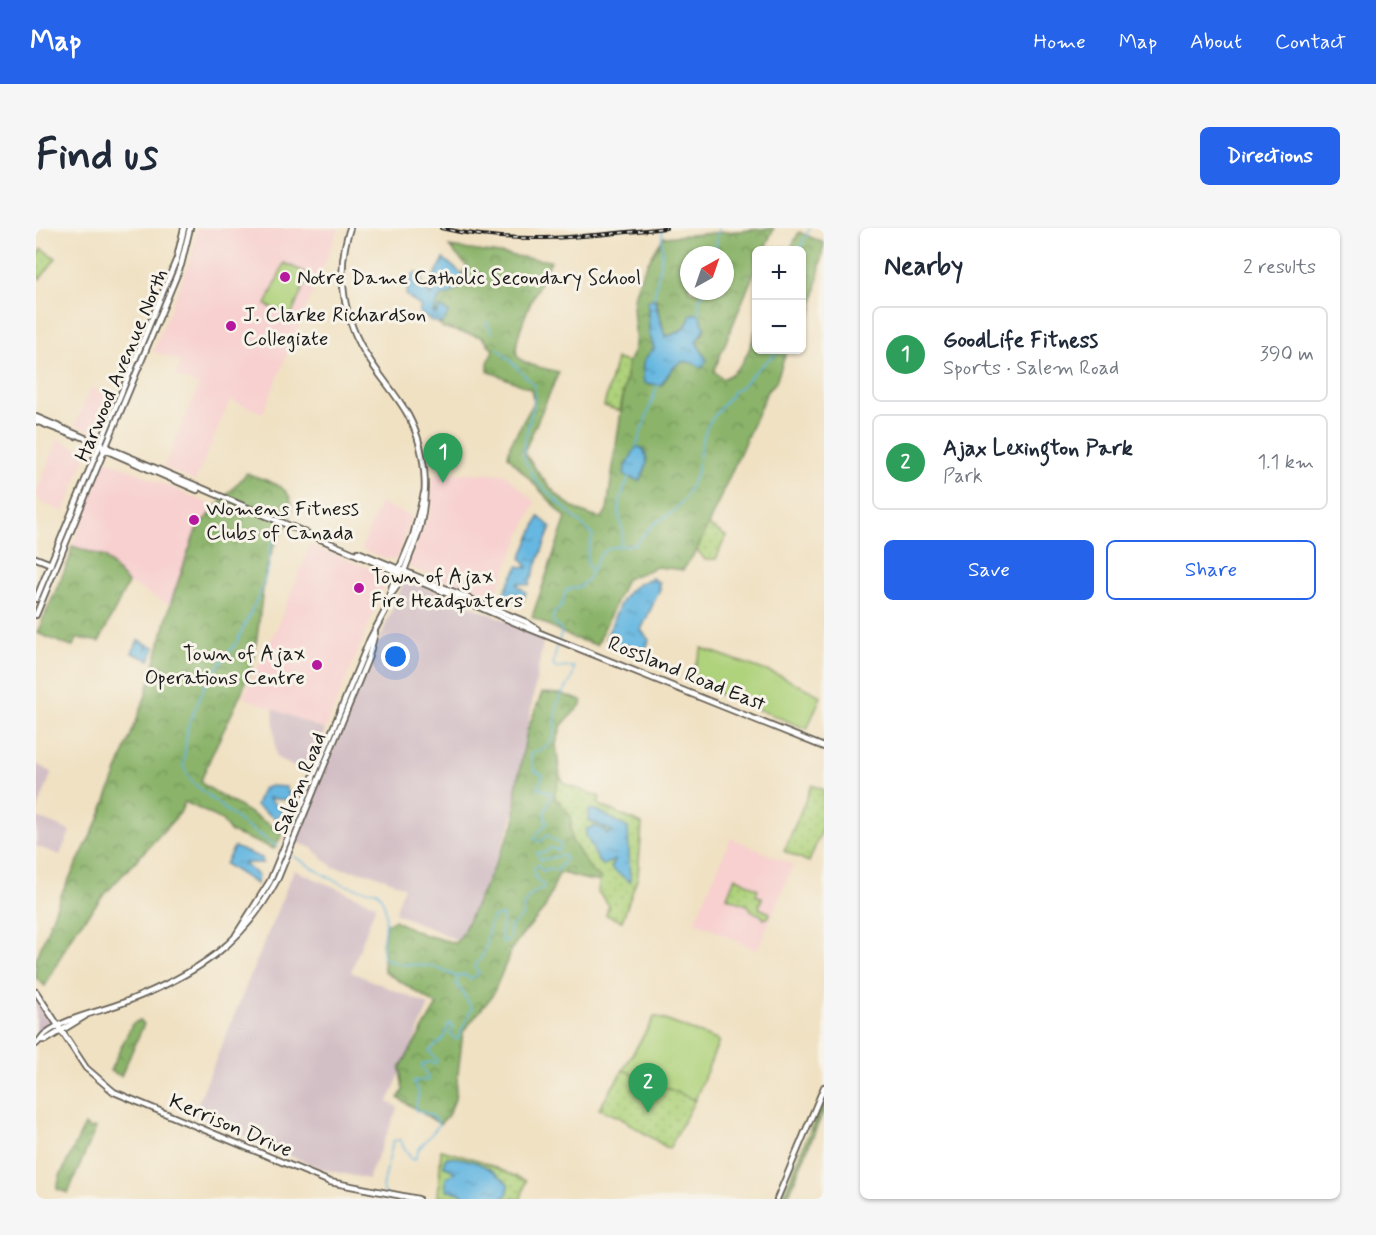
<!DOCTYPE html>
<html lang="en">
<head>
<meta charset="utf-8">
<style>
  :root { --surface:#fff; --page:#f6f6f7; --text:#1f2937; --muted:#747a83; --line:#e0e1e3; --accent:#2563eb }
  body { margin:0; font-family:Mynerve,sans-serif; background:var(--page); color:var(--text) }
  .controls { position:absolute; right:18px; top:18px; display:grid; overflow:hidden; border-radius:9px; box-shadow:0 2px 4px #0004 }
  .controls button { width:54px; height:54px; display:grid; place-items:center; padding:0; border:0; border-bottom:2px solid var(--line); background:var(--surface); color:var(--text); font:30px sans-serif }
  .compass { position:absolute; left:644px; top:18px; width:54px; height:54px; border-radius:50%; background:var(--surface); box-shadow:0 2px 4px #0004; rotate:40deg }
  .you { position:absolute; left:360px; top:429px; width:21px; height:21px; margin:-15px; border:4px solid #fff; border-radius:50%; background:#1a73e8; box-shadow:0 0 0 9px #1a73e833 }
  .badge { display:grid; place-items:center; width:39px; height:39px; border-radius:50%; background:var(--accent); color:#fff; font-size:20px; font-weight:700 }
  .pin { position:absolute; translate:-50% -50px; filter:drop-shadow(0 2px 3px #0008) }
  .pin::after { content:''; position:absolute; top:32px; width:21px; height:18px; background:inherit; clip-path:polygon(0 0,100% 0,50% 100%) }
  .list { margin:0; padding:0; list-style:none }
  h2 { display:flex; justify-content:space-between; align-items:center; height:78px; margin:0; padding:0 24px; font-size:26px }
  h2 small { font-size:20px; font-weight:400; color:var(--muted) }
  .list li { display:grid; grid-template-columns:39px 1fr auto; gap:18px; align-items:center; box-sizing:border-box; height:96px; margin:0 12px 12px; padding:0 12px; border:2px solid var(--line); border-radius:9px }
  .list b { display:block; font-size:22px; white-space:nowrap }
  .list p { margin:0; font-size:20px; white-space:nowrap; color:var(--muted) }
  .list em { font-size:20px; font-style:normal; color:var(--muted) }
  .actions { display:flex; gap:12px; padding:18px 24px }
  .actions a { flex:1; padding:14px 0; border:2px solid var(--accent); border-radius:9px; text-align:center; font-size:21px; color:var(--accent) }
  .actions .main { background:var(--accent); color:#fff }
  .map { position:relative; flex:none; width:788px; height:971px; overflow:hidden; border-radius:9px }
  header { display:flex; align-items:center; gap:36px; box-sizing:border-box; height:84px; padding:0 30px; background:var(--accent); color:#fff }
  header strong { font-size:28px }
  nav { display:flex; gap:33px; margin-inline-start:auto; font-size:21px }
  .intro { display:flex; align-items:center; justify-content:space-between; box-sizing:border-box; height:144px; padding:0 36px }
  h1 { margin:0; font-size:42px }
  .button { padding:15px 27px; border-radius:9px; background:var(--accent); color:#fff; font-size:21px; font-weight:700 }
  main { display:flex; gap:36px; padding:0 36px }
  aside { flex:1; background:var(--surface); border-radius:9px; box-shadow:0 2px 4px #0004 }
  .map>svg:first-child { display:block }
  .built { fill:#f7d0cf }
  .industrial { fill:#d2bec5 }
  .green { fill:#afd27b; stroke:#66774c; stroke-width:1.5 }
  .forest { fill:url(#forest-crowns); stroke:#546844; stroke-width:1.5; fill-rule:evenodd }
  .park { fill:url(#park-dots); stroke:#66774c; stroke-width:1.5 }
  .water { fill:url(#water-ripples); stroke:#416a7e; stroke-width:1.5 }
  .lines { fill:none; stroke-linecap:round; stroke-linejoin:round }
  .stream { stroke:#66b7e1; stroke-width:1.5 }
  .secondary-casing { stroke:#666156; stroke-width:8 }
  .secondary { stroke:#fff; stroke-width:4.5 }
  .rail-casing { stroke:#1c1c1c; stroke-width:4 }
  .rail { stroke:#f7f3e8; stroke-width:1.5; stroke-dasharray:4.5; stroke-linecap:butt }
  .poi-dot { fill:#b5179e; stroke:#f7f3e8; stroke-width:2 }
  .labels { text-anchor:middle; stroke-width:6; stroke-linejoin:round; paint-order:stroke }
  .poi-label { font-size:21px; fill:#1c1c1c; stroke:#f7f3e8; text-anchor:start }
  .street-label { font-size:21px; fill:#1c1c1c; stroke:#f7f3e8 }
</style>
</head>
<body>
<header>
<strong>Map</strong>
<nav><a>Home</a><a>Map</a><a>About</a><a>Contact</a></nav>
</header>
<div class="intro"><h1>Find us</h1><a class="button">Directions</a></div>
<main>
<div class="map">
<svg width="788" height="971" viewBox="0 0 788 971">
  <defs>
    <pattern id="forest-crowns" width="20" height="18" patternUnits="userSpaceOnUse" patternTransform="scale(1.5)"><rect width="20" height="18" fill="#8bb46b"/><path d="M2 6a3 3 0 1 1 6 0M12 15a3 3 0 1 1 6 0" fill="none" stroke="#719257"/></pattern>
    <pattern id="park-dots" width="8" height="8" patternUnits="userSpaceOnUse" patternTransform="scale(1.5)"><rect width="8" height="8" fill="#afd27b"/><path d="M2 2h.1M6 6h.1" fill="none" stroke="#96b46a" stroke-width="1.8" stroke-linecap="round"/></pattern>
    <pattern id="water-ripples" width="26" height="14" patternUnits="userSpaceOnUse" patternTransform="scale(1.5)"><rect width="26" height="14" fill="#66b7e1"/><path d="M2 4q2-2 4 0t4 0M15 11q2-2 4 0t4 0" fill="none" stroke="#5394b6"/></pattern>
  </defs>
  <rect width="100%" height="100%" fill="#f7f3e8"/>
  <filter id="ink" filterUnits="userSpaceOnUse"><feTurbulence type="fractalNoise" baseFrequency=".0167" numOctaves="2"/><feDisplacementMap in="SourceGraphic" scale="12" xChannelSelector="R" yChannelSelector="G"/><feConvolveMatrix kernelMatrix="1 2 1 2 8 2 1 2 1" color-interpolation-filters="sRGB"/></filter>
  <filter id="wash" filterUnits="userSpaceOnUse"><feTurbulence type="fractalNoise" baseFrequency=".008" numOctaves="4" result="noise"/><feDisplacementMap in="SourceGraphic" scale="24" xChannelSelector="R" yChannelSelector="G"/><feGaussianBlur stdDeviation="1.35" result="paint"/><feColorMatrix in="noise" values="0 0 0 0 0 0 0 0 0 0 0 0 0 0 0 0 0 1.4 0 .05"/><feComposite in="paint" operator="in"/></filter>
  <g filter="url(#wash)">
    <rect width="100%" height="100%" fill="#f0e1c3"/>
    <g class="built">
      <path d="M161 0H303L227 185 194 172 159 253 128 239 163 158 140 148 145 134 117 123 157 25Z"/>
      <path d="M55 160 77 169 61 206 39 197Z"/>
      <path d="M22 212 51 224 28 284 6 275 0 266Z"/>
      <path d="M69 231 181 279 160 302 135 377 92 355 69 329 36 318Z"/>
      <path d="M430 245 469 246 499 274 457 372 372 338 387 298 394 285 397 247Z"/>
      <path d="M344 275 376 289 361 331 347 330 325 321Z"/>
      <path d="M274 317 353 348 289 502 207 469 241 400Z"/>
      <path d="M695 610 757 637 721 723 659 693Z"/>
    </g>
    <g class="industrial">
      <path d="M369 351 508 408 475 595 426 714 359 685 368 659 341 647 297 639 276 620 258 613Z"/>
      <path d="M237 481 289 502 272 547 240 529Z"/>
      <path d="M0 536 16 544 0 586Z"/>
      <path d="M0 589 34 603 24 627 0 618Z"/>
      <path d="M258 642 340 677 315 744 393 777 352 874 362 879 332 951 286 941 157 887Z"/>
      <path d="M0 767 20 797 0 812Z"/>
    </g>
    <g class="green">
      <path d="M248 35 273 46 255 88 230 77Z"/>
      <path d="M666 420 745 448 785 468 771 501 653 454Z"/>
      <path d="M619 788 683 813 659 872 587 842Z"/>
      <path d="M788 868V875L750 966 745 971Z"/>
    </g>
    <g class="forest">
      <path d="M738 0 728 22H720V40L678 143 686 151C706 144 715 120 720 101V122H751L740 154 731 164 661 322 647 342 621 339 590 351 561 417 537 410 496 389 530 290 472 228 474 217 498 174 495 161 452 143V135L457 122 446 109 407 100 402 95H406L403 83 396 85 405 67H413L428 55 426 46 431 38 413 19 515 33C507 49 470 117 483 130 491 138 512 141 523 144L488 224C507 253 529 284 565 290L571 283 573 267 592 134C607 111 594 95 598 71 602 47 615 29 628 9ZM653 27H689V63H653ZM620 71 629 108C640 108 648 101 653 93L668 104 660 114 667 128 666 139C640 125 639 140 625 157L608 155 618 120 613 105 612 73Z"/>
      <path d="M763 4 788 15 776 84 766 99V22H754Z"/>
      <path d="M211 245C225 252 251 255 255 273 260 293 245 302 238 318 221 360 227 406 212 448 199 484 178 517 165 553L168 557 247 605 238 621 194 604 186 592 149 574 144 585 67 668 38 704 9 758 0 750V732L24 669 63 591 110 467 136 371 160 302Z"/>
      <path d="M36 318 69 329 92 355 63 414 42 410 36 419 1 405 34 330Z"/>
      <path d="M506 465 526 466 546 473 545 477 526 497 520 516 524 548 518 568 535 588 534 600 560 647 565 649 563 653C549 654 537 646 523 645L509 680 478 717 456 768 427 804 419 871 413 886 404 896 362 870 367 863 364 840 401 777 348 743 346 717 350 696 358 692 386 706 419 715 425 708 479 594 480 561 491 503Z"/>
      <path d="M104 792 108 796 85 848 74 843 96 796Z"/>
      <path d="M788 875V882L751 971H748Z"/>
      <path d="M49 897 53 901 60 900 32 965 21 961 24 948Z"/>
    </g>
    <g class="park">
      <path d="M5 21 20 30 4 51 0 46V30Z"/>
      <path d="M580 131 592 134 584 183 568 178Z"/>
      <path d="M672 297 690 308 680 331 669 332 661 322Z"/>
      <path d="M524 548 529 556 564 569 562 576 606 596 602 648 586 693 570 687 573 677 562 664 564 649 556 644 535 611V588L518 568Z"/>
      <path d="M776 557 788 562V597L773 634 748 623Z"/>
      <path d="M699 649 722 661 720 667 726 670 723 680 734 685 733 689 728 691 725 687 715 683 713 678 691 669Z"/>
      <path d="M587 842 659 872 633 921 583 889 563 881Z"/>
      <path d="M405 922 442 932 490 953 485 971 402 969Z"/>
    </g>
    <g class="water">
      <path d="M408 31 426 46 429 55 413 67 405 68 397 85 400 86 405 79 413 85 406 95C397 95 389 90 383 84L385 79 370 67 374 49 380 44 384 46 389 61 395 67 394 55Z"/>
      <path d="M618 70 629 108C643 107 652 99 655 86H663L669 100 660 114 671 132 666 140C642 124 637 140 625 157L608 155C606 136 604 135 618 120L613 105 612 73Z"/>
      <path d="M600 219 606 220C615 231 610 243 603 253L588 247 589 240Z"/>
      <path d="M503 289 515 299 493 357 482 355V358L490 364 487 373 483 375 467 366 482 338 492 340 485 330Z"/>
      <path d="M616 350 624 355 622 358 624 361 605 402 613 412 609 424 603 428 571 413 570 410C583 381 584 360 616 350Z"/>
      <path d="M102 412 111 416 110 422 113 417 119 419 114 432 96 425Z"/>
      <path d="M234 558 250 559 252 565 255 564 250 572 232 570 247 583 240 591 220 578 226 561Z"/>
      <path d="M553 582H561L592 600 594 654 575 640 579 632 567 637 563 634 550 607V601L558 598 569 602 571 606 576 603 552 592Z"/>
      <path d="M198 619 226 630 227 635H208L222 648 220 656 189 636Z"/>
      <path d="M412 929C435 930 456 939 472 956V965L466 971H430L426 966 410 961V950L419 944 408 938 409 931Z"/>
    </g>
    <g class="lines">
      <g class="stream">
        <path d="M763 22 774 0"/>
        <path d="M679 27 682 0"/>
        <path d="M618 70 626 26V3"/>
        <path d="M663 86V71L669 63"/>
        <path d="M450 93 456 105"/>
        <path d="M462 120 498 157C503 186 478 215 492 239"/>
        <path d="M600 219 622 156"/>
        <path d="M494 242 501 254 557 307C553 320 547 331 555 343"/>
        <path d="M584 316C590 304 584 299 583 287 581 274 589 260 593 248"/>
        <path d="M242 619 211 599 175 570 156 554 147 538 152 497 170 455 200 415 225 363 233 338 234 323 242 301"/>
        <path d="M257 628C287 645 305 662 341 663 359 687 343 702 347 730L362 736 396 738 422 749 427 746 435 751 443 745 438 738C454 725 448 706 457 689L467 687 465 711 466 714 473 711 475 698 486 689C485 678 495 662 505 662L508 658 499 649 498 640 502 637 507 643 515 640 521 643 530 630 527 627 504 632 501 625 510 624 513 620 523 622 525 617 511 607 504 614 498 610 511 595 508 586 516 566 502 559 507 547 498 542 494 526C501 522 513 520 517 510 521 499 518 484 522 473 528 459 537 457 538 439L520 440 517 438 521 417 526 404 517 393V387L526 377 530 362 544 359 552 351 564 327 573 320 599 316 618 296 638 283 649 270 660 247 666 213 673 195 698 163 705 159 719 143 744 122"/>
        <path d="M350 971 347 959 357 913 364 912 375 931 379 932 382 922 403 897C400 887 388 884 379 882L383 865 377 853 393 852 386 839V836L394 834 399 836 401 832 393 823 408 810 413 795 417 798 415 807 421 812 436 780 420 754 422 750"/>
      </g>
    </g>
  </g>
  <g filter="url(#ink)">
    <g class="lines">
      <defs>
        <g id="secondary">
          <path d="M314 0C299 44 307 92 333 131 345 150 361 167 372 187 393 226 394 279 377 320 371 333 366 354 356 365"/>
          <path d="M0 189 494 401 788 519"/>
          <path d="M0 193 39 208"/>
          <path d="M67 221 161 262"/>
          <path d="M322 324 490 394 501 401"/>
          <path d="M0 330 15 336"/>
          <path d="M0 371 141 30 148 0"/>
          <path d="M0 387 145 37 154 0"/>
          <path d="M200 707 234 653 334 411 349 383 356 358 377 308 388 265"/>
          <path d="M0 764 50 840 78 864 294 954 382 971"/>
          <path d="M5 812H10L49 788"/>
          <path d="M0 816C4 813 5 809 9 806 31 789 64 784 89 774 159 747 207 717 242 650L333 428 339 405"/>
          <path d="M741 971 788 859"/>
        </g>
      </defs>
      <use href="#secondary" class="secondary-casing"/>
      <use href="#secondary" class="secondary"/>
      <defs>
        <path id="rail" d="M405 0C480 18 554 8 630 0"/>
      </defs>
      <use href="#rail" class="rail-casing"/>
      <use href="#rail" class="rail"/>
    </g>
  </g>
  <g class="poi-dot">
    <circle cx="249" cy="49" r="6"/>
    <circle cx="195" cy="98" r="6"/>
    <circle cx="158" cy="292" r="6"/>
    <circle cx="323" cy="360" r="6"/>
    <circle cx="281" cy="437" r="6"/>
  </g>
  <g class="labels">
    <g class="poi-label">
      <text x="261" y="56">Notre Dame Catholic Secondary School</text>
      <text x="207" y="93">J. Clarke Richardson<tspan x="207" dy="24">Collegiate</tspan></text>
      <text x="170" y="287">Womens Fitness<tspan x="170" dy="24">Clubs of Canada</tspan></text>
      <text x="335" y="355">Town of Ajax<tspan x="335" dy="24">Fire Headquaters</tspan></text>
      <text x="269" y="432" text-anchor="end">Town of Ajax<tspan x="269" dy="24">Operations Centre</tspan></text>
    </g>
    <g class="street-label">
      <text transform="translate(85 137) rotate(-67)" y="7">Harwood Avenue North</text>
      <text transform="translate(651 445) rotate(22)" y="7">Rossland Road East</text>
      <text transform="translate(263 555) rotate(-68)" y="7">Salem Road</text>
      <text transform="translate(195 897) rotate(23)" y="7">Kerrison Drive</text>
    </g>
  </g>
</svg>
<div class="controls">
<button>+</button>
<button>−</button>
</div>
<svg class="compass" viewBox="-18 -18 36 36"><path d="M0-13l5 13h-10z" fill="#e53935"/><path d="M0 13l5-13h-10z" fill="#747a83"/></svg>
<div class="you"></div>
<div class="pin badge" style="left:407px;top:255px;background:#2e9e5b">1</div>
<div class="pin badge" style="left:612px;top:885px;background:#2e9e5b">2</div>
</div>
<aside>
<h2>Nearby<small>2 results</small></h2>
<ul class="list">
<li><span class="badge" style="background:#2e9e5b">1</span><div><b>GoodLife Fitness</b><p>Sports · Salem Road</p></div><em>390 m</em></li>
<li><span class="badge" style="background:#2e9e5b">2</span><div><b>Ajax Lexington Park</b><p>Park</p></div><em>1.1 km</em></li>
</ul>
<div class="actions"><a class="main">Save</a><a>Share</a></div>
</aside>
</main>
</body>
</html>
